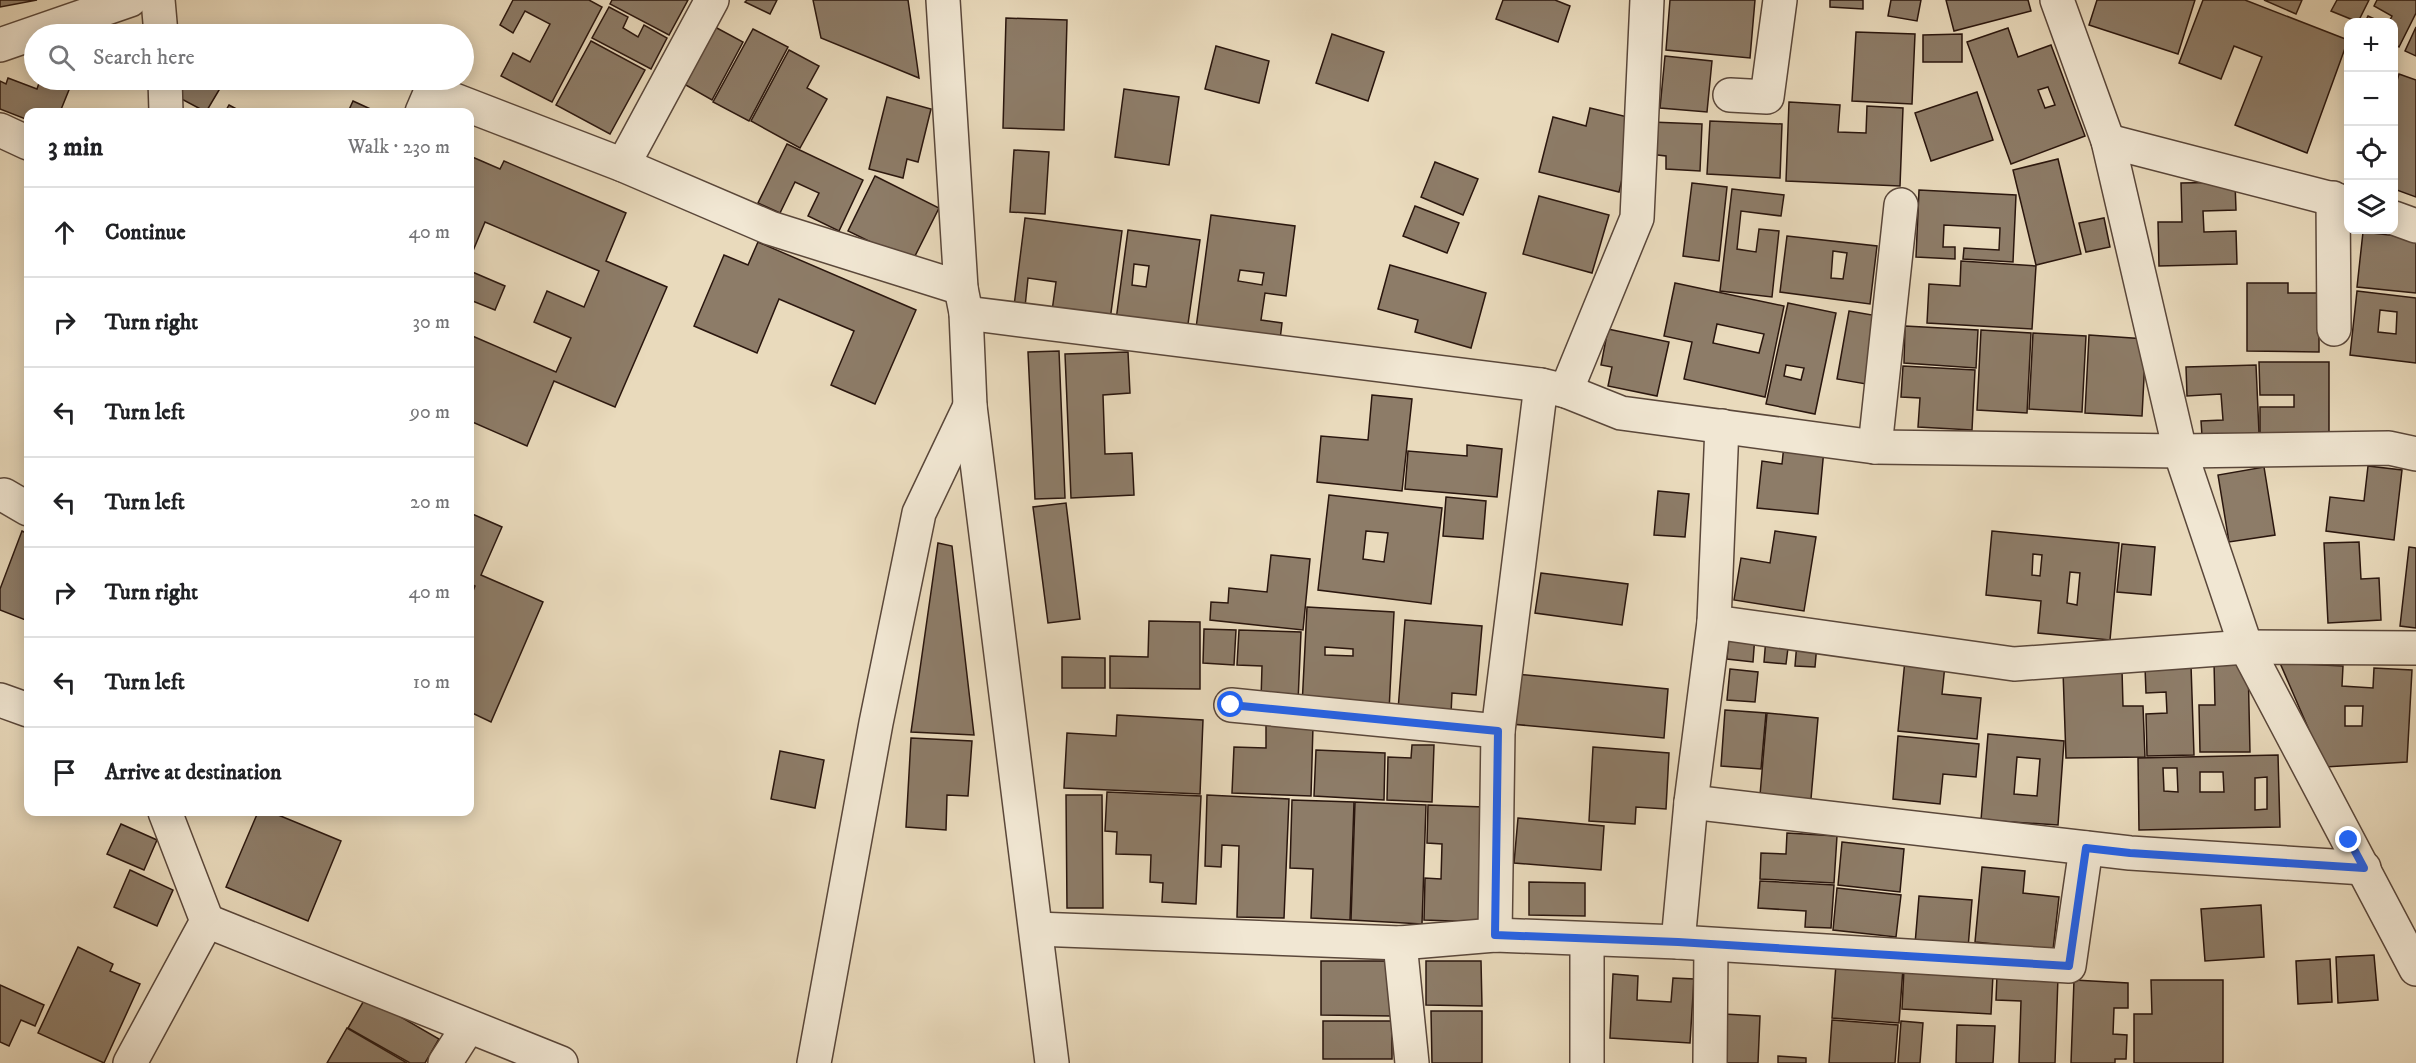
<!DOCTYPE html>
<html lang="en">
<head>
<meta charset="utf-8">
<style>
  :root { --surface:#fff; --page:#f2f2f2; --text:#202124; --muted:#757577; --line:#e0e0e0 }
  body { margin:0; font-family:"IM FELL DW Pica",serif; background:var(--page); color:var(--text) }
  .controls { position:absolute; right:18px; top:18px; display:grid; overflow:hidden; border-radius:12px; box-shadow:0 3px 15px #0003 }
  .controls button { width:54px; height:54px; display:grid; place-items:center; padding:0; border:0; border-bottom:2px solid var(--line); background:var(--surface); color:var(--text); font:30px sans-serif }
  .stop { position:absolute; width:18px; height:18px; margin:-14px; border:4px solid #2563eb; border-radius:50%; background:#fff }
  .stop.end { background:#2563eb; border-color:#fff; box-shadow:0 2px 6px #0008 }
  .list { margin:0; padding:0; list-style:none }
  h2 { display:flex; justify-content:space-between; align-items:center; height:78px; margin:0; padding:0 24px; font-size:26px }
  h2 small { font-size:20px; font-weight:400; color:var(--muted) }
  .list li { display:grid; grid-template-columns:39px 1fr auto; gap:18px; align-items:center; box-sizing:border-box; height:90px; padding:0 24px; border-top:2px solid var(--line) }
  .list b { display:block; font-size:22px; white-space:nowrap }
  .list em { font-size:20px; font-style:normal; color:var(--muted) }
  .icon { flex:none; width:33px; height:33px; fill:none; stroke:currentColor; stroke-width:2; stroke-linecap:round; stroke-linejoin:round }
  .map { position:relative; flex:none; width:2416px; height:1063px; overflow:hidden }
  .search { position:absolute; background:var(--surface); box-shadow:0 3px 15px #0003; left:24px; top:24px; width:450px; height:66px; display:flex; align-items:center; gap:15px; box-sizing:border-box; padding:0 21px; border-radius:33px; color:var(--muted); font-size:22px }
  .panel { position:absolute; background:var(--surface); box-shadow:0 3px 15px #0003; left:24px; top:108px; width:450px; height:708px; border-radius:12px }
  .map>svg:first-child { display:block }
  .building { fill:#8d7c68; stroke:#2a160e; stroke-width:1.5; fill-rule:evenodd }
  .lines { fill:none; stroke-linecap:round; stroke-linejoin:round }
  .minor-casing { stroke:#5a473a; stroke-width:36 }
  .minor { stroke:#f1e7d3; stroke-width:33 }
  .route { stroke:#2563eb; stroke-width:8 }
</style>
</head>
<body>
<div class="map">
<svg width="2416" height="1063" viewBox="0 0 2416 1063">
  <rect width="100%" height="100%" fill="#e9dabc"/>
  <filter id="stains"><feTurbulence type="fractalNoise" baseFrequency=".00333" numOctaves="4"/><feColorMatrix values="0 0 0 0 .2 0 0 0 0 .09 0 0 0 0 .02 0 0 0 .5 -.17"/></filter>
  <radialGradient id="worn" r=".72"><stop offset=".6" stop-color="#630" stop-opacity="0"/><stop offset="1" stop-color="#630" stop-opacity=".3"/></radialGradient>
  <g class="building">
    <path d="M0 0H37L0 7Z"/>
    <path d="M513 0H589L602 7 552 102 501 76 513 53 530 62 550 24 525 11 513 33 500 25Z"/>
    <path d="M612 0H688L669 35 610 4Z"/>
    <path d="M747 0H777L770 14 745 2Z"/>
    <path d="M813 0H908L919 78 821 38Z"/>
    <path d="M1503 0H1555L1570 6 1558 42 1496 19Z"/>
    <path d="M1670 0H1755L1750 58 1666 50Z"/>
    <path d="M1830 0H1863V9L1830 7Z"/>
    <path d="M1891 0H1921L1917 21 1888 16Z"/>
    <path d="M1946 0H2028L2031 11 1954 31Z"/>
    <path d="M2097 0H2195L2178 54 2089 25Z"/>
    <path d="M2203 0H2245L2348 40 2307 153 2235 125 2262 57 2234 46 2221 79 2179 63Z"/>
    <path d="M2264 0H2302L2296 14Z"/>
    <path d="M2337 0H2369L2358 22 2331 11Z"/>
    <path d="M2377 0H2416V13L2399 47 2394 44V22H2389L2392 16 2374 6Z"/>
    <path d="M609 7 628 17 623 28 638 37 644 25 667 38 651 69 592 38Z"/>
    <path d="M2368 16 2381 22H2365Z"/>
    <path d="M1006 18 1067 20 1064 130 1003 128Z"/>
    <path d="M715 27 743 42 712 100 684 84Z"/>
    <path d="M2416 27V56L2405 51Z"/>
    <path d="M2008 28 2018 57 2051 45 2085 136 2011 164 1967 42ZM2048 87 2055 105 2045 108 2038 90Z"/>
    <path d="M753 29 788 47 749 121 713 102Z"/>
    <path d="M1856 32 1915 34 1912 104 1852 101Z"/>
    <path d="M1332 34 1384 52 1368 101 1316 83Z"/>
    <path d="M1962 34V62H1923V35Z"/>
    <path d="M591 41 645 70 610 134 556 105Z"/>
    <path d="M1216 46 1269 61 1259 103 1205 89Z"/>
    <path d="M789 50 819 66 807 88 827 99 800 148 751 121Z"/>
    <path d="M1665 56 1712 61 1707 112 1660 108Z"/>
    <path d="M2399 74 2416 80V197L2394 189V137L2397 128 2394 126V91Z"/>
    <path d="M8 78 37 89 40 80H73L60 112H28V120L0 109V81L6 84Z"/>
    <path d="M183 80H225L206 112 174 95Z"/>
    <path d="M1124 89 1179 97 1169 165 1115 157Z"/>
    <path d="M1977 92 1993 140 1931 161 1915 113Z"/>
    <path d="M887 97 931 109 918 162 907 159 903 178 869 169Z"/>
    <path d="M353 101 377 112H348Z"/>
    <path d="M1789 102 1840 105 1838 132 1866 133 1867 106 1903 108 1900 186 1786 181Z"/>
    <path d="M229 105 242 112H225Z"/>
    <path d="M1590 108 1636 119 1619 192 1539 172 1553 117 1586 126Z"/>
    <path d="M1710 121 1782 124 1780 178 1707 174Z"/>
    <path d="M1651 122 1702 124 1700 171 1666 169V156L1649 154Z"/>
    <path d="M787 144 863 180 839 231 808 216 819 193 795 182 780 213 758 203Z"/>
    <path d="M1014 150 1049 152 1045 214 1010 212Z"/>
    <path d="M470 156 500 169 504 161 626 213 606 261 667 287 615 407 554 381 527 446 470 421V335L556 372 571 338 534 322 547 291 584 307 599 271 485 222 470 258Z"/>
    <path d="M2058 159 2081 254 2036 265 2013 170Z"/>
    <path d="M1435 162 1478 179 1463 215 1421 197Z"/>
    <path d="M875 176 939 208 912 262 848 231Z"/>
    <path d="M2235 182 2236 210 2203 211 2204 232 2236 231 2237 264 2159 266 2158 222H2182L2181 183Z"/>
    <path d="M1692 183 1727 187 1719 261 1683 256Z"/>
    <path d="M1732 189 1784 195 1781 216 1741 211 1737 249 1756 252 1759 229 1779 231 1772 297 1720 291Z"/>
    <path d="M1919 190 2016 195 2013 262 1963 259 1964 248 1999 250 2000 228 1944 225 1943 247H1955V259L1916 257Z"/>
    <path d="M1539 196 1609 215 1592 273 1523 254Z"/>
    <path d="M1415 206 1459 223 1447 253 1403 236Z"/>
    <path d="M1211 215 1295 226 1286 296 1265 293 1261 320 1282 323 1280 340 1196 328ZM1240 270 1264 273 1262 285 1238 281Z"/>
    <path d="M1025 218 1122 231 1110 320 1052 311 1056 282 1028 278 1025 307 1014 306Z"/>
    <path d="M2104 218 2110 247 2086 252 2079 223Z"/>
    <path d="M1128 230 1200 240 1187 331 1116 320ZM1134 264 1149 266 1146 287 1132 285Z"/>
    <path d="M2363 232 2416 238V293L2357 287Z"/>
    <path d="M1787 236 1877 246 1870 304 1780 292ZM1833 251 1847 253 1843 279 1831 278Z"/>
    <path d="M758 242 916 310 875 404 831 385 854 331 779 299 757 353 694 326 724 255 748 265Z"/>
    <path d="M1961 261 2036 266 2032 329 1927 323 1929 284 1960 286Z"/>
    <path d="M1390 265 1486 293 1471 348 1415 332 1418 320 1378 309Z"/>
    <path d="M470 271 505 286 495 310 470 300Z"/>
    <path d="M1675 283 1784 306 1765 397 1684 379 1692 342 1664 336ZM1717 324 1764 334 1759 353 1713 343Z"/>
    <path d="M2247 283H2288V293H2319V352L2247 351Z"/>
    <path d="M2357 291 2416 298V363L2350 355ZM2380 310 2397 312 2396 334 2378 332Z"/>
    <path d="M1788 303 1836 313 1815 414 1766 404ZM1786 365 1804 368 1801 380 1784 376Z"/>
    <path d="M1849 311 1878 316 1866 384 1837 379Z"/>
    <path d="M1905 326 1978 330 1976 368 1904 363Z"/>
    <path d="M1608 329 1669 342 1657 396 1608 386 1612 367 1601 365Z"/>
    <path d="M1981 330 2031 333 2027 413 1977 410Z"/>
    <path d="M2033 333 2086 336 2082 412 2029 409Z"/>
    <path d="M2089 335 2146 339 2142 416 2085 413Z"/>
    <path d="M1059 351 1065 498 1035 499 1028 352Z"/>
    <path d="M1128 352 1130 393 1103 395 1105 454 1132 453 1134 495 1071 498 1065 354Z"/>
    <path d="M2259 362H2329V436L2260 437V407H2294V395H2260Z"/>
    <path d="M2256 365 2259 433 2202 436 2201 421 2223 420 2221 394 2187 396 2186 367Z"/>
    <path d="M1903 366 1975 370 1972 430 1918 427 1920 398 1901 397Z"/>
    <path d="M1372 395 1412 399 1402 491 1317 482 1321 436 1368 440Z"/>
    <path d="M1467 445 1502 449 1497 497 1405 489 1408 451 1467 456Z"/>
    <path d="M1784 445 1824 449 1818 514 1757 508 1762 461 1782 464Z"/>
    <path d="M2368 466 2402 470 2394 540 2326 531 2330 497 2364 501Z"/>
    <path d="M2264 467 2275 535 2229 542 2218 475Z"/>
    <path d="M1658 491 1689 494 1685 537 1654 535Z"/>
    <path d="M1329 495 1442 508 1431 604 1318 590ZM1366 531 1388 533 1384 562 1363 559Z"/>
    <path d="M1446 497 1486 501 1483 539 1443 536Z"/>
    <path d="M1066 503 1080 619 1048 623 1033 507Z"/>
    <path d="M470 513 502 527 481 575 543 602 491 722 470 712V598L475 586 470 583Z"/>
    <path d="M22 531 28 534V621L0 610V589Z"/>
    <path d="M1775 531 1816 537 1804 611 1734 600 1741 558 1770 563Z"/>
    <path d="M1992 531 2119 543 2110 640 2038 633 2041 601 1986 595ZM2033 554 2042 555 2040 576 2032 575ZM2070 572 2080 573 2077 605 2067 603Z"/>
    <path d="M2359 542 2361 579 2379 578 2381 620 2328 623 2324 543Z"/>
    <path d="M938 543 952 546 974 735 911 732Z"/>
    <path d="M2122 544 2155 547 2151 595 2117 592Z"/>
    <path d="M2409 547 2416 548V628L2400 626Z"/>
    <path d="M1271 555 1310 559 1303 630 1210 620 1211 602 1228 603 1229 588 1267 592Z"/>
    <path d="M1541 573 1628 584 1622 625 1535 613Z"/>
    <path d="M1307 607 1394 612 1389 711 1302 706ZM1325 647 1353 649V656L1325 655Z"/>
    <path d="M1405 620 1482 626 1476 695 1452 693 1451 714 1398 710Z"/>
    <path d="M1149 621 1200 622V689L1110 688V656L1148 657Z"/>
    <path d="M1204 629 1236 630 1234 665 1203 663Z"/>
    <path d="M1239 630 1301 632 1298 702 1261 700 1262 666 1237 665Z"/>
    <path d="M1729 632 1755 635 1753 662 1727 659Z"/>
    <path d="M1766 638 1789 640 1786 664 1764 662Z"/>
    <path d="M1797 642 1817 644 1815 667 1795 666Z"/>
    <path d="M1062 657 1105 658V688H1062Z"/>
    <path d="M1905 660 1945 665 1942 694 1981 698 1977 739 1898 731Z"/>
    <path d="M2214 662H2248L2250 752H2200L2199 705H2215Z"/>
    <path d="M2280 663 2343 666 2342 686 2373 688 2374 668 2412 670 2407 762 2325 767ZM2345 706H2363L2362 726H2345Z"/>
    <path d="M2191 665 2194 755 2147 756 2146 714 2167 713 2166 692 2146 693 2145 667Z"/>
    <path d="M1730 669 1758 672 1755 702 1727 700Z"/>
    <path d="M2122 670 2123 706H2143L2145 757 2066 758 2063 671Z"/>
    <path d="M1516 674 1668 689 1664 738 1511 724Z"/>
    <path d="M1725 710 1766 713 1761 769 1721 766Z"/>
    <path d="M1767 713 1818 718 1811 799 1760 795Z"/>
    <path d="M1117 715 1203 720 1200 794 1064 788 1067 733 1116 736Z"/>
    <path d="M1266 724 1313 726 1311 796 1232 793 1234 747 1266 748Z"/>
    <path d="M1988 734 2064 741 2058 825 1981 820ZM2017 757 2040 759 2037 796 2014 794Z"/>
    <path d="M1898 736 1979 744 1976 777 1943 774 1940 804 1893 799Z"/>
    <path d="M911 738 972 741 968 796 947 795 946 830 906 827Z"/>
    <path d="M1412 745H1434L1432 802 1387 800 1388 757 1411 758Z"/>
    <path d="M1593 747 1669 753 1666 809 1636 807 1635 824 1589 821Z"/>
    <path d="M1316 750 1385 753 1384 800 1314 796Z"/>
    <path d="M780 751 824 760 815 808 771 799Z"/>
    <path d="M2278 755 2280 827 2139 830 2138 758ZM2163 768H2177L2178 792 2164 791ZM2200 772H2223L2224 792H2200ZM2267 777V809L2255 810V778Z"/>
    <path d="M1107 792 1201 796 1196 904 1162 902 1163 883 1150 882 1151 855 1116 854 1117 832 1105 831Z"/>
    <path d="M1066 795H1102L1103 908H1067Z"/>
    <path d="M1207 795 1289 799 1284 918 1237 917 1239 846 1222 845 1221 867 1205 866Z"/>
    <path d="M1292 800 1354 802 1350 920 1311 918 1313 869 1290 868Z"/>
    <path d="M1355 802 1426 805 1422 924 1351 920Z"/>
    <path d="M1428 805 1484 807 1480 922 1424 920 1425 878 1441 879 1442 844 1427 843Z"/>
    <path d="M258 812H271L341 841 308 921 226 887Z"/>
    <path d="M1518 818 1604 826 1601 870 1514 863Z"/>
    <path d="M121 824 157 840 144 870 107 854Z"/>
    <path d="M1787 833 1837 836 1834 883 1760 879 1761 853 1786 854Z"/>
    <path d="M1842 842 1904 849 1900 892 1838 885Z"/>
    <path d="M1982 867 2025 871 2023 893 2059 897 2053 950 1975 942Z"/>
    <path d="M130 870 173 890 157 926 114 907Z"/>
    <path d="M1760 881 1834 885 1831 928 1805 927 1806 911 1758 908Z"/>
    <path d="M1529 882 1585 883V916L1529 915Z"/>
    <path d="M1837 888 1901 895 1896 937 1833 930Z"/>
    <path d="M1919 896 1972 900 1968 948 1915 944Z"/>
    <path d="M2261 905 2264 957 2205 961 2201 909Z"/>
    <path d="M78 947 113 964 110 971 140 984 104 1063 38 1033Z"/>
    <path d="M2374 955 2378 1000 2338 1003 2336 957Z"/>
    <path d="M2330 959 2332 1002 2298 1004 2296 961Z"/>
    <path d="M1321 961H1392V1016L1321 1015Z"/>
    <path d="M1426 961H1481L1482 1006 1426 1005Z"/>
    <path d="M1836 964 1903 968 1899 1023 1832 1018Z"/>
    <path d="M1904 969 1993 974 1991 1014 1902 1009Z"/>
    <path d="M1613 974 1638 976 1637 1000 1671 1002 1673 978 1694 979 1690 1043 1610 1038Z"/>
    <path d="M1997 975 2058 977 2055 1063H2019L2021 1001 1996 1000Z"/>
    <path d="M2074 980 2128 983V1008H2114L2113 1034 2127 1035 2126 1059H2115V1063H2071Z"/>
    <path d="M2151 980H2223V1063H2134V1014H2152Z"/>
    <path d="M0 985 44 1005 35 1026 21 1020 9 1046 0 1042Z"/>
    <path d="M366 997 439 1039 425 1063H410L348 1028Z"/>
    <path d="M1431 1011H1482V1063H1432Z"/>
    <path d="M1724 1014 1760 1016 1758 1063H1721Z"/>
    <path d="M1832 1020 1898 1025 1895 1063H1829Z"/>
    <rect x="1323" y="1021" width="69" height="38"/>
    <path d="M1901 1021 1923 1023 1920 1063H1898Z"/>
    <path d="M1957 1025 1995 1026 1993 1063H1956Z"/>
    <path d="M347 1028 407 1063H327Z"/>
    <path d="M1778 1056 1806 1058V1063H1778Z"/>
  </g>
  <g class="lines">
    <defs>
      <g id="minor">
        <path d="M158 0 161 34"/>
        <path d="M943 0 961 288 966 313 970 406 1052 1063"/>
        <path d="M2057 0 2108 141 2180 451 2246 647 2416 969"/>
        <path d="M0 45 130 0"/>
        <path d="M165 80 166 112"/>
        <path d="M1730 95 1767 97 1780 0"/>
        <path d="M422 112 431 91 623 165 770 228 961 288"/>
        <path d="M0 130 28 143"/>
        <path d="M2108 141 2348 203"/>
        <path d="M623 165 712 0"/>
        <path d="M2333 198 2334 329"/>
        <path d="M2394 218 2416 226"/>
        <path d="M966 313 1541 385 1566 391 1621 413 1875 447 2180 451 2389 448 2416 454"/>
        <path d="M1566 391 1637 218 1647 0"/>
        <path d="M1875 447 1901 205"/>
        <path d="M4 495 28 509"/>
        <path d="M1714 622 2014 664 2246 647 2416 648"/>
        <path d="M0 700 28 710"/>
        <path d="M1231 705 1498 731"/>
        <path d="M1691 802 2130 853 2364 868"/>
        <path d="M207 921 561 1063"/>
        <path d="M1036 929 1400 943 1495 935 1678 942 2069 966 2086 848"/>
        <path d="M1495 935 1498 731 1541 385"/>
        <path d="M1587 940V1063"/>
        <path d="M1678 942 1691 802 1714 622 1722 426"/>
        <path d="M1400 943 1412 1063"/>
        <path d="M130 1063 207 921 165 812"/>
        <path d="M445 1063 468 1027"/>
        <path d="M814 1063 876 723 919 513 970 406"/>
        <path d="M1710 1063 1711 946"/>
      </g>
    </defs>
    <use href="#minor" class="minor-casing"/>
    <use href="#minor" class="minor"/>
  </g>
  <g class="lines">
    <path class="route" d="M1231 705 1498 731 1495 935 1678 942 2069 966 2086 848 2130 853 2364 868 2349 840"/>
  </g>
  <rect width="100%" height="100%" filter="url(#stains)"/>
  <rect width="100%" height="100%" fill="url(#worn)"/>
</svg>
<div class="controls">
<button>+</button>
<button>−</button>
<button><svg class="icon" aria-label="locate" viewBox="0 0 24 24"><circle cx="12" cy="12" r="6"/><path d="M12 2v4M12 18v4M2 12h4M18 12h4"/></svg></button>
<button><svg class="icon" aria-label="layers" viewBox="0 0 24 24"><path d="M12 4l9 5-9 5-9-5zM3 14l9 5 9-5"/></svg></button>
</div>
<div class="stop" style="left:1231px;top:705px"></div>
<div class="stop end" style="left:2349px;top:840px"></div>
<div class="search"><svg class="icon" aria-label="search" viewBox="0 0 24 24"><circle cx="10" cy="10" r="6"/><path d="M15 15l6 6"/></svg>Search here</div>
<section class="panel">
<h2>3 min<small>Walk · 230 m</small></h2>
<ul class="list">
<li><svg class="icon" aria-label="ahead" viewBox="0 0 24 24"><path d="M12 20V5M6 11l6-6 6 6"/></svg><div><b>Continue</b></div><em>40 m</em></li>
<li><svg class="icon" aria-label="right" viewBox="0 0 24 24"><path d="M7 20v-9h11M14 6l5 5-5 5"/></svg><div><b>Turn right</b></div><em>30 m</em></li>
<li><svg class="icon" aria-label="left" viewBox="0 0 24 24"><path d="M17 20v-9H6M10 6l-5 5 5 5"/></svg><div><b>Turn left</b></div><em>90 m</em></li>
<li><svg class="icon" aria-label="left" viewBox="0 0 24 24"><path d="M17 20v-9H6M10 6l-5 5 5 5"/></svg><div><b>Turn left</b></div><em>20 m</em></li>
<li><svg class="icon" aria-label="right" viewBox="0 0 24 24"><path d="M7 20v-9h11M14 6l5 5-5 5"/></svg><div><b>Turn right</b></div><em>40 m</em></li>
<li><svg class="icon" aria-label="left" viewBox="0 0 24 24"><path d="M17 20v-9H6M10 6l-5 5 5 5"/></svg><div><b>Turn left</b></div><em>10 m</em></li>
<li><svg class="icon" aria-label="arrive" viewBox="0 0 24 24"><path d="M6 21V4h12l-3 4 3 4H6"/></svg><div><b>Arrive at destination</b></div></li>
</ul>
</section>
</div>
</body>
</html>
